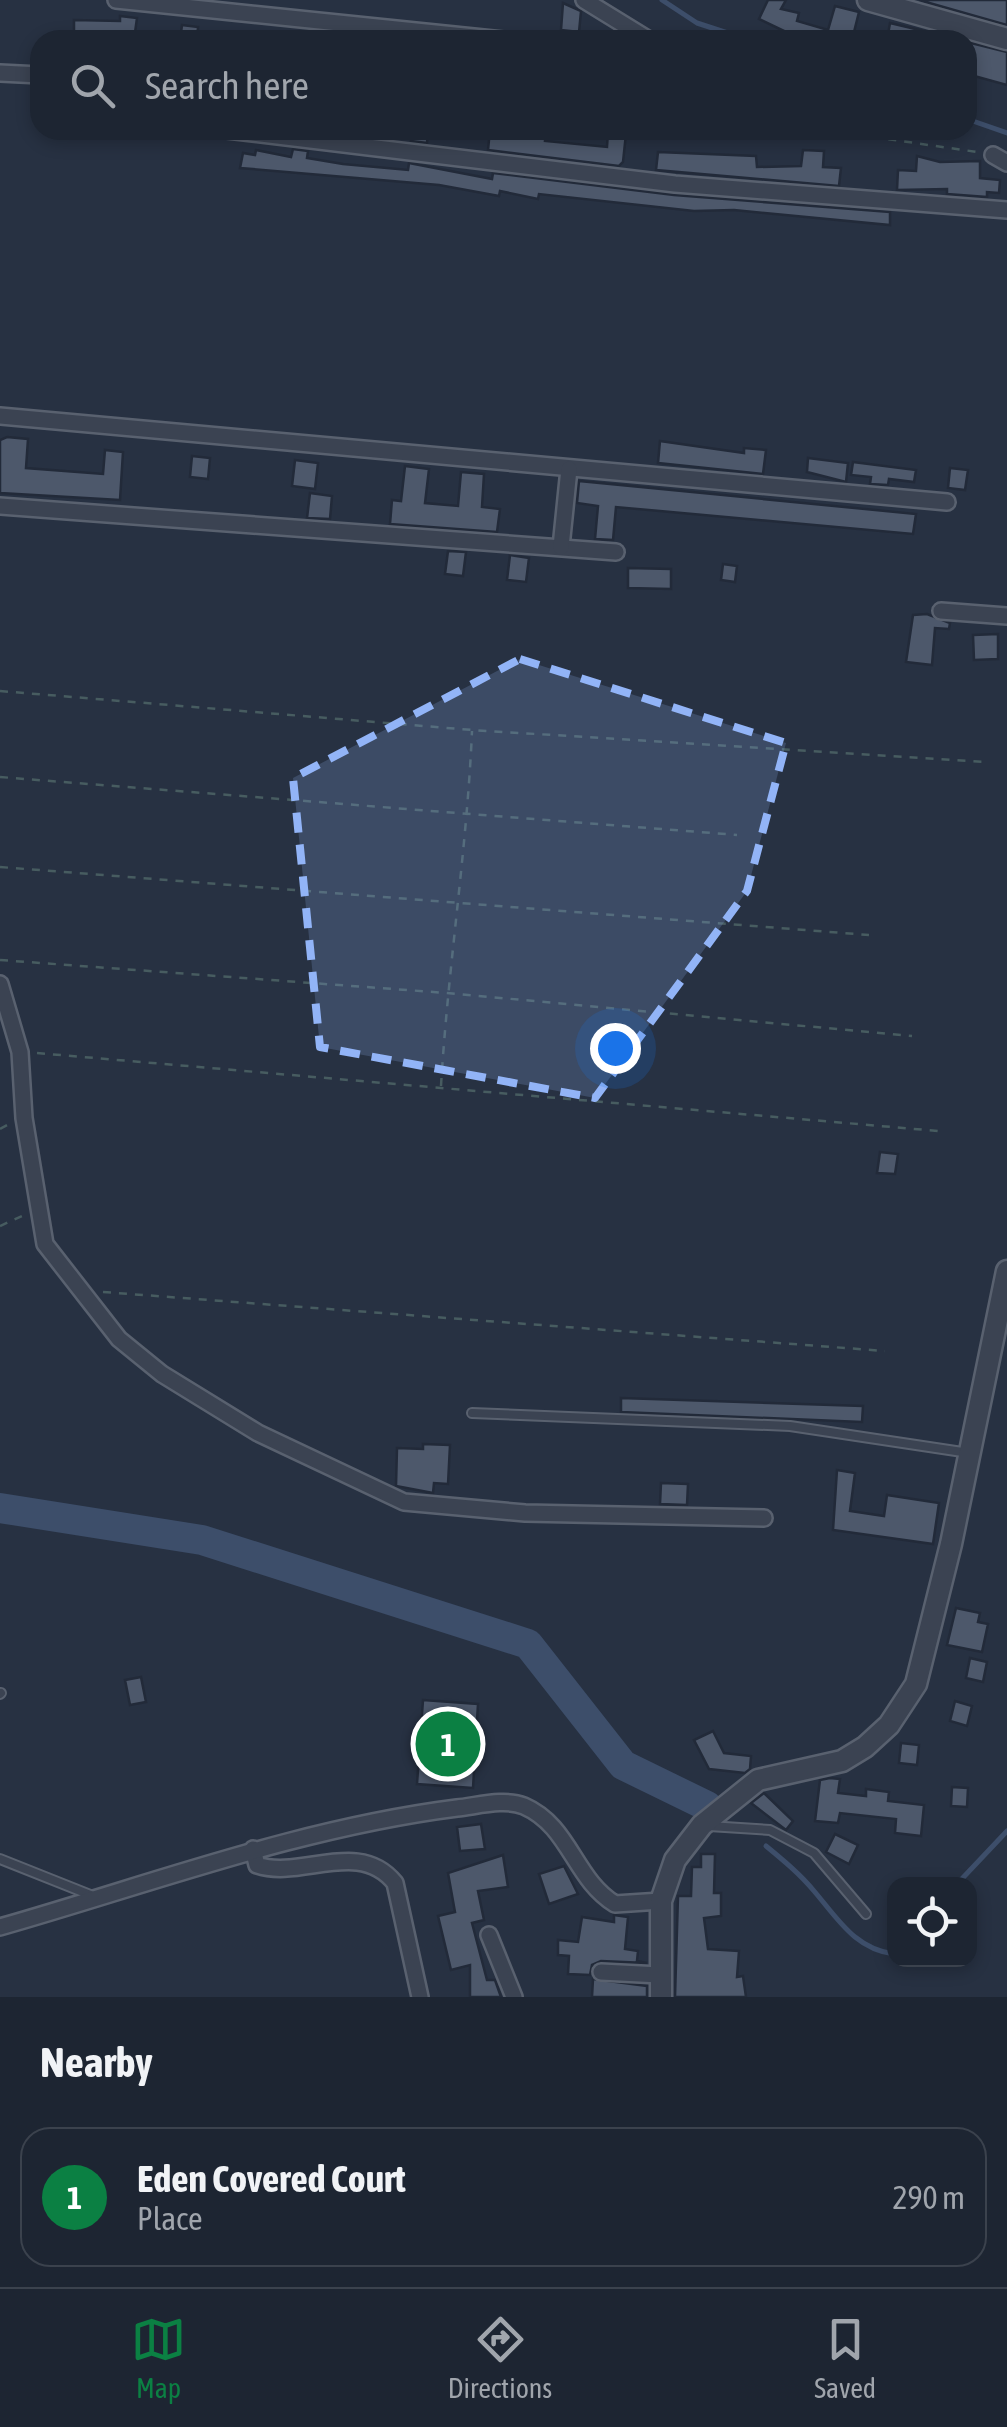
<!DOCTYPE html>
<html lang="en">
<head>
<meta charset="utf-8">
<style>
  :root { --surface:#1d2532; --page:#252d3a; --text:#f1f3f6; --muted:#a0a5ac; --line:#3b424d; --accent:#0b8043 }
  body { margin:0; font-family:"Asap Condensed",sans-serif; background:var(--page); color:var(--text) }
  .controls { position:absolute; right:30px; bottom:30px; display:grid; overflow:hidden; border-radius:20px; box-shadow:0 5px 15px #0003 }
  .controls button { width:90px; height:90px; display:grid; place-items:center; padding:0; border:0; border-bottom:2px solid var(--line); background:var(--surface); color:var(--text); font:50px sans-serif }
  .you { position:absolute; left:615px; top:1048px; width:35px; height:35px; margin:-25px; border:8px solid #fff; border-radius:50%; background:#1a73e8; box-shadow:0 0 0 15px #1a73e833 }
  .badge { display:grid; place-items:center; width:65px; height:65px; border-radius:50%; background:var(--accent); color:#fff; font-size:32px; font-weight:700 }
  .pin { position:absolute; translate:-50% -50%; border:5px solid #fff; box-shadow:0 2px 10px #0006 }
  .list { margin:0; padding:0; list-style:none }
  h2 { display:flex; justify-content:space-between; align-items:center; height:130px; margin:0; padding:0 40px; font-size:42px }
  h2 small { font-size:32px; font-weight:400; color:var(--muted) }
  .list li { display:grid; grid-template-columns:65px 1fr auto; gap:30px; align-items:center; box-sizing:border-box; height:140px; margin:0 20px 20px; padding:0 20px; border:2px solid var(--line); border-radius:30px }
  .list b { display:block; font-size:38px; white-space:nowrap }
  .list p { margin:0; font-size:32px; white-space:nowrap; color:var(--muted) }
  .list em { font-size:32px; font-style:normal; color:var(--muted) }
  .icon { flex:none; width:55px; height:55px; fill:none; stroke:currentColor; stroke-width:2; stroke-linecap:round; stroke-linejoin:round }
  .map { position:relative; flex:none; width:1007px; height:1997px; overflow:hidden }
  .search { position:absolute; background:var(--surface); box-shadow:0 5px 15px #0003; left:30px; right:30px; top:30px; height:110px; display:flex; align-items:center; gap:25px; box-sizing:border-box; padding:0 35px; border-radius:30px; color:var(--muted); font-size:38px }
  .sheet { height:290px; background:var(--surface) }
  nav { display:flex; justify-content:space-around; align-items:center; box-sizing:border-box; height:140px; border-top:2px solid var(--line); background:var(--surface); font-size:28px; color:var(--muted) }
  nav a { display:grid; justify-items:center; gap:5px }
  nav .on { color:var(--accent) }
  .map>svg:first-child { display:block }
  .lines { fill:none; stroke-linecap:round; stroke-linejoin:round }
  .stream { stroke:#3d4e6a; stroke-width:5 }
  .river { stroke:#3d4e6a; stroke-width:30 }
  .building { fill:#4d586b; stroke:#222a39; stroke-width:2.5 }
  .service-casing { stroke:#59616f; stroke-width:12 }
  .minor-casing { stroke:#59616f; stroke-width:20 }
  .tertiary-casing { stroke:#59616f; stroke-width:25 }
  .path { stroke:#475c60; stroke-width:2.5; stroke-dasharray:8 8; stroke-linecap:butt }
  .service { stroke:#3b4352; stroke-width:8 }
  .minor { stroke:#3b4352; stroke-width:15 }
  .tertiary { stroke:#3b4352; stroke-width:20 }
  .marked { fill:#92b4f7; fill-opacity:0.2; stroke:#92b4f7; stroke-width:8; stroke-dasharray:20 12; stroke-linejoin:round }
</style>
</head>
<body>
<div class="map">
<svg width="1007" height="1997" viewBox="0 0 1007 1997">
  <rect width="100%" height="100%" fill="#273142"/>
  <g class="lines">
    <g class="stream">
      <path d="M662 0 697 23 749 40"/>
      <path d="M967 119 1007 133"/>
      <path d="M766 1846C783 1860 800 1874 814 1891 838 1919 855 1949 894 1954"/>
      <path d="M957 1884 1007 1831"/>
    </g>
    <path class="river" d="M0 1508 202 1540 528 1644 623 1765 707 1806"/>
  </g>
  <g class="building">
    <path d="M768 0H786L781 9 799 13 797 21 828 30 835 6 859 12 852 40 803 36 781 40 784 31 759 19Z"/>
    <path d="M919 0H1007V25Z"/>
    <path d="M563 3 581 11 579 32 561 30Z"/>
    <path d="M120 16 137 18 134 40H117L118 34H74V20L120 21Z"/>
    <path d="M890 23 945 36 944 40H887Z"/>
    <path d="M182 25 198 27 197 40H180Z"/>
    <path d="M967 42 1007 52V85L967 74Z"/>
    <path d="M412 130H428L427 143 411 141Z"/>
    <path d="M490 130H546L545 141 607 147 608 132 626 134 623 162 619 166 488 150Z"/>
    <path d="M293 149 308 151 307 158 343 164 408 170 409 163 492 179 493 173 674 195 890 212V225L734 210 694 211 539 194 538 199 500 191 499 196 439 185 240 168 243 153 255 155 256 150 291 157Z"/>
    <path d="M803 150 824 151 823 167 841 168 839 186 656 170 658 152 756 156 757 167 801 166Z"/>
    <path d="M917 156 940 162 980 161V178L1000 180 999 193 987 192V197L947 194V189L897 190 898 170 916 171Z"/>
    <path d="M7 437 28 439 26 468 103 474 105 450 123 452 120 500 0 493V440Z"/>
    <path d="M660 441 744 453V448L766 450 763 474 658 463Z"/>
    <path d="M192 456 210 458 208 479 190 477Z"/>
    <path d="M808 458 848 463 846 482 807 472Z"/>
    <path d="M295 460 318 463 315 489 292 486Z"/>
    <path d="M853 462 916 470 914 482 889 479 888 485 870 484 871 477 851 475Z"/>
    <path d="M405 466 429 469 425 503 458 506 461 472 484 474 482 507 500 509 497 532 390 524 392 500 401 501Z"/>
    <path d="M950 468 968 470 965 490 948 488Z"/>
    <path d="M579 481 916 514 913 534 616 507 613 540 595 539 598 506 577 503Z"/>
    <path d="M310 493 332 496 330 519 307 518Z"/>
    <path d="M448 551 466 552 463 576 445 574Z"/>
    <path d="M510 555 529 558 526 582 507 580Z"/>
    <path d="M723 564 737 566 735 582 721 580Z"/>
    <path d="M628 568 671 569V589L628 588Z"/>
    <path d="M927 614 950 623 949 629 935 628 932 665 906 662 913 615Z"/>
    <path d="M998 634V659L974 660 973 635Z"/>
    <path d="M880 1152 898 1154 895 1174 877 1173Z"/>
    <path d="M621 1398 863 1406 862 1422 621 1412Z"/>
    <path d="M423 1444 450 1445 448 1484 434 1483 433 1493 396 1486 397 1448 423 1449Z"/>
    <path d="M837 1470 855 1473 850 1511 884 1516 887 1495 939 1503 933 1544 833 1530Z"/>
    <path d="M661 1483 688 1484 687 1505 660 1504Z"/>
    <path d="M956 1608 980 1613 978 1622 988 1624 982 1652 947 1645Z"/>
    <path d="M970 1658 987 1662 983 1682 966 1678Z"/>
    <path d="M141 1677 146 1702 130 1705 125 1680Z"/>
    <path d="M423 1700 478 1704 473 1788 417 1784Z"/>
    <path d="M955 1701 972 1706 967 1726 950 1721Z"/>
    <path d="M713 1731 724 1753 751 1756 750 1769 745 1773 709 1769 694 1740Z"/>
    <path d="M901 1743 919 1745 917 1765 899 1763Z"/>
    <path d="M830 1778 840 1779 838 1793 866 1796V1789L889 1792 888 1801 924 1805 921 1836 895 1833 896 1819 840 1813 838 1823 815 1821 820 1780Z"/>
    <path d="M952 1787 968 1788 967 1807 951 1806Z"/>
    <path d="M764 1793 793 1821 786 1830 751 1803Z"/>
    <path d="M481 1824 485 1849 460 1851 457 1827Z"/>
    <path d="M835 1834 858 1845 849 1864 826 1852Z"/>
    <path d="M701 1854H715L714 1893H721V1916L704 1918 708 1949 739 1951 737 1977 743 1976 746 1997H675L678 1896H691L692 1867H701Z"/>
    <path d="M503 1855 508 1887 478 1891 484 1920 472 1923 487 1980H495L501 1997H470V1965L451 1970 438 1916 455 1912 448 1873Z"/>
    <path d="M564 1866 578 1894 549 1904 539 1874Z"/>
    <path d="M614 1915 628 1917 625 1949 638 1951 637 1961 647 1963 601 1961 592 1965 590 1975 568 1974 569 1956 558 1955V1940L578 1942 582 1917 614 1922Z"/>
    <path d="M593 1979 647 1986V1997H592Z"/>
  </g>
  <g class="lines">
    <defs>
      <g id="service">
        <path d="M472 1413 790 1426 969 1453"/>
        <path d="M0 1694 1 1693"/>
        <path d="M709 1826 770 1830 814 1853 866 1914"/>
        <path d="M0 1859 93 1896"/>
      </g>
      <g id="minor">
        <path d="M116 0 503 40"/>
        <path d="M584 0 649 40"/>
        <path d="M0 73 40 75"/>
        <path d="M227 130 675 184 1007 210"/>
        <path d="M993 155 1007 163"/>
        <path d="M0 416 947 502"/>
        <path d="M0 506 616 552"/>
        <path d="M561 547 569 469"/>
        <path d="M941 611 1007 616"/>
        <path d="M0 984 20 1052 24 1118 45 1244 119 1339 162 1374 258 1433 404 1502 525 1513 764 1518"/>
        <path d="M253 1849 257 1865C301 1880 359 1838 395 1883L420 1997"/>
        <path d="M0 1927C151 1884 299 1828 457 1808 477 1806 505 1798 524 1806 570 1826 574 1879 615 1904L661 1901"/>
        <path d="M489 1935 514 1997"/>
        <path d="M601 1972 660 1975"/>
      </g>
      <g id="tertiary">
        <path d="M868 0 1007 39"/>
        <path d="M661 1997V1901L675 1860 702 1825 758 1780 842 1761 865 1747 889 1725 916 1684 951 1544 1007 1271"/>
      </g>
    </defs>
    <use href="#service" class="service-casing"/>
    <use href="#minor" class="minor-casing"/>
    <use href="#tertiary" class="tertiary-casing"/>
    <g class="path">
      <path d="M825 130 977 152"/>
      <path d="M0 691 472 730 986 762"/>
      <path d="M0 777 737 835"/>
      <path d="M0 867 869 935"/>
      <path d="M0 960 447 993 912 1036"/>
      <path d="M37 1053 938 1131"/>
      <path d="M441 1086C448 967 467 849 472 731"/>
      <path d="M0 1129 9 1124"/>
      <path d="M0 1226 22 1216"/>
      <path d="M103 1292 885 1351"/>
    </g>
    <use href="#service" class="service"/>
    <use href="#minor" class="minor"/>
    <use href="#tertiary" class="tertiary"/>
  </g>
  <path class="marked" d="M520 659 786 743 747 891 595 1098 320 1047 293 778Z"/>
</svg>
<div class="controls">
<button><svg class="icon" aria-label="locate" viewBox="0 0 24 24"><circle cx="12" cy="12" r="6"/><path d="M12 2v4M12 18v4M2 12h4M18 12h4"/></svg></button>
</div>
<div class="you"></div>
<div class="pin badge" style="left:448px;top:1744px">1</div>
<div class="search"><svg class="icon" aria-label="search" viewBox="0 0 24 24"><circle cx="10" cy="10" r="6"/><path d="M15 15l6 6"/></svg>Search here</div>
</div>
<section class="sheet">
<h2>Nearby<small></small></h2>
<ul class="list">
<li><span class="badge">1</span><div><b>Eden Covered Court</b><p>Place</p></div><em>290 m</em></li>
</ul>
</section>
<nav>
<a class="on"><svg class="icon" aria-label="map" viewBox="0 0 24 24"><path d="M3 6l6-2 6 2 6-2v14l-6 2-6-2-6 2zM9 4v14M15 6v14"/></svg>Map</a>
<a><svg class="icon" aria-label="directions" viewBox="0 0 24 24"><path d="M12 3l9 9-9 9-9-9zM9 14v-3h6M13 9l2 2-2 2"/></svg>Directions</a>
<a><svg class="icon" aria-label="saved" viewBox="0 0 24 24"><path d="M7 4h10v16l-5-4-5 4z"/></svg>Saved</a>
</nav>
</body>
</html>
